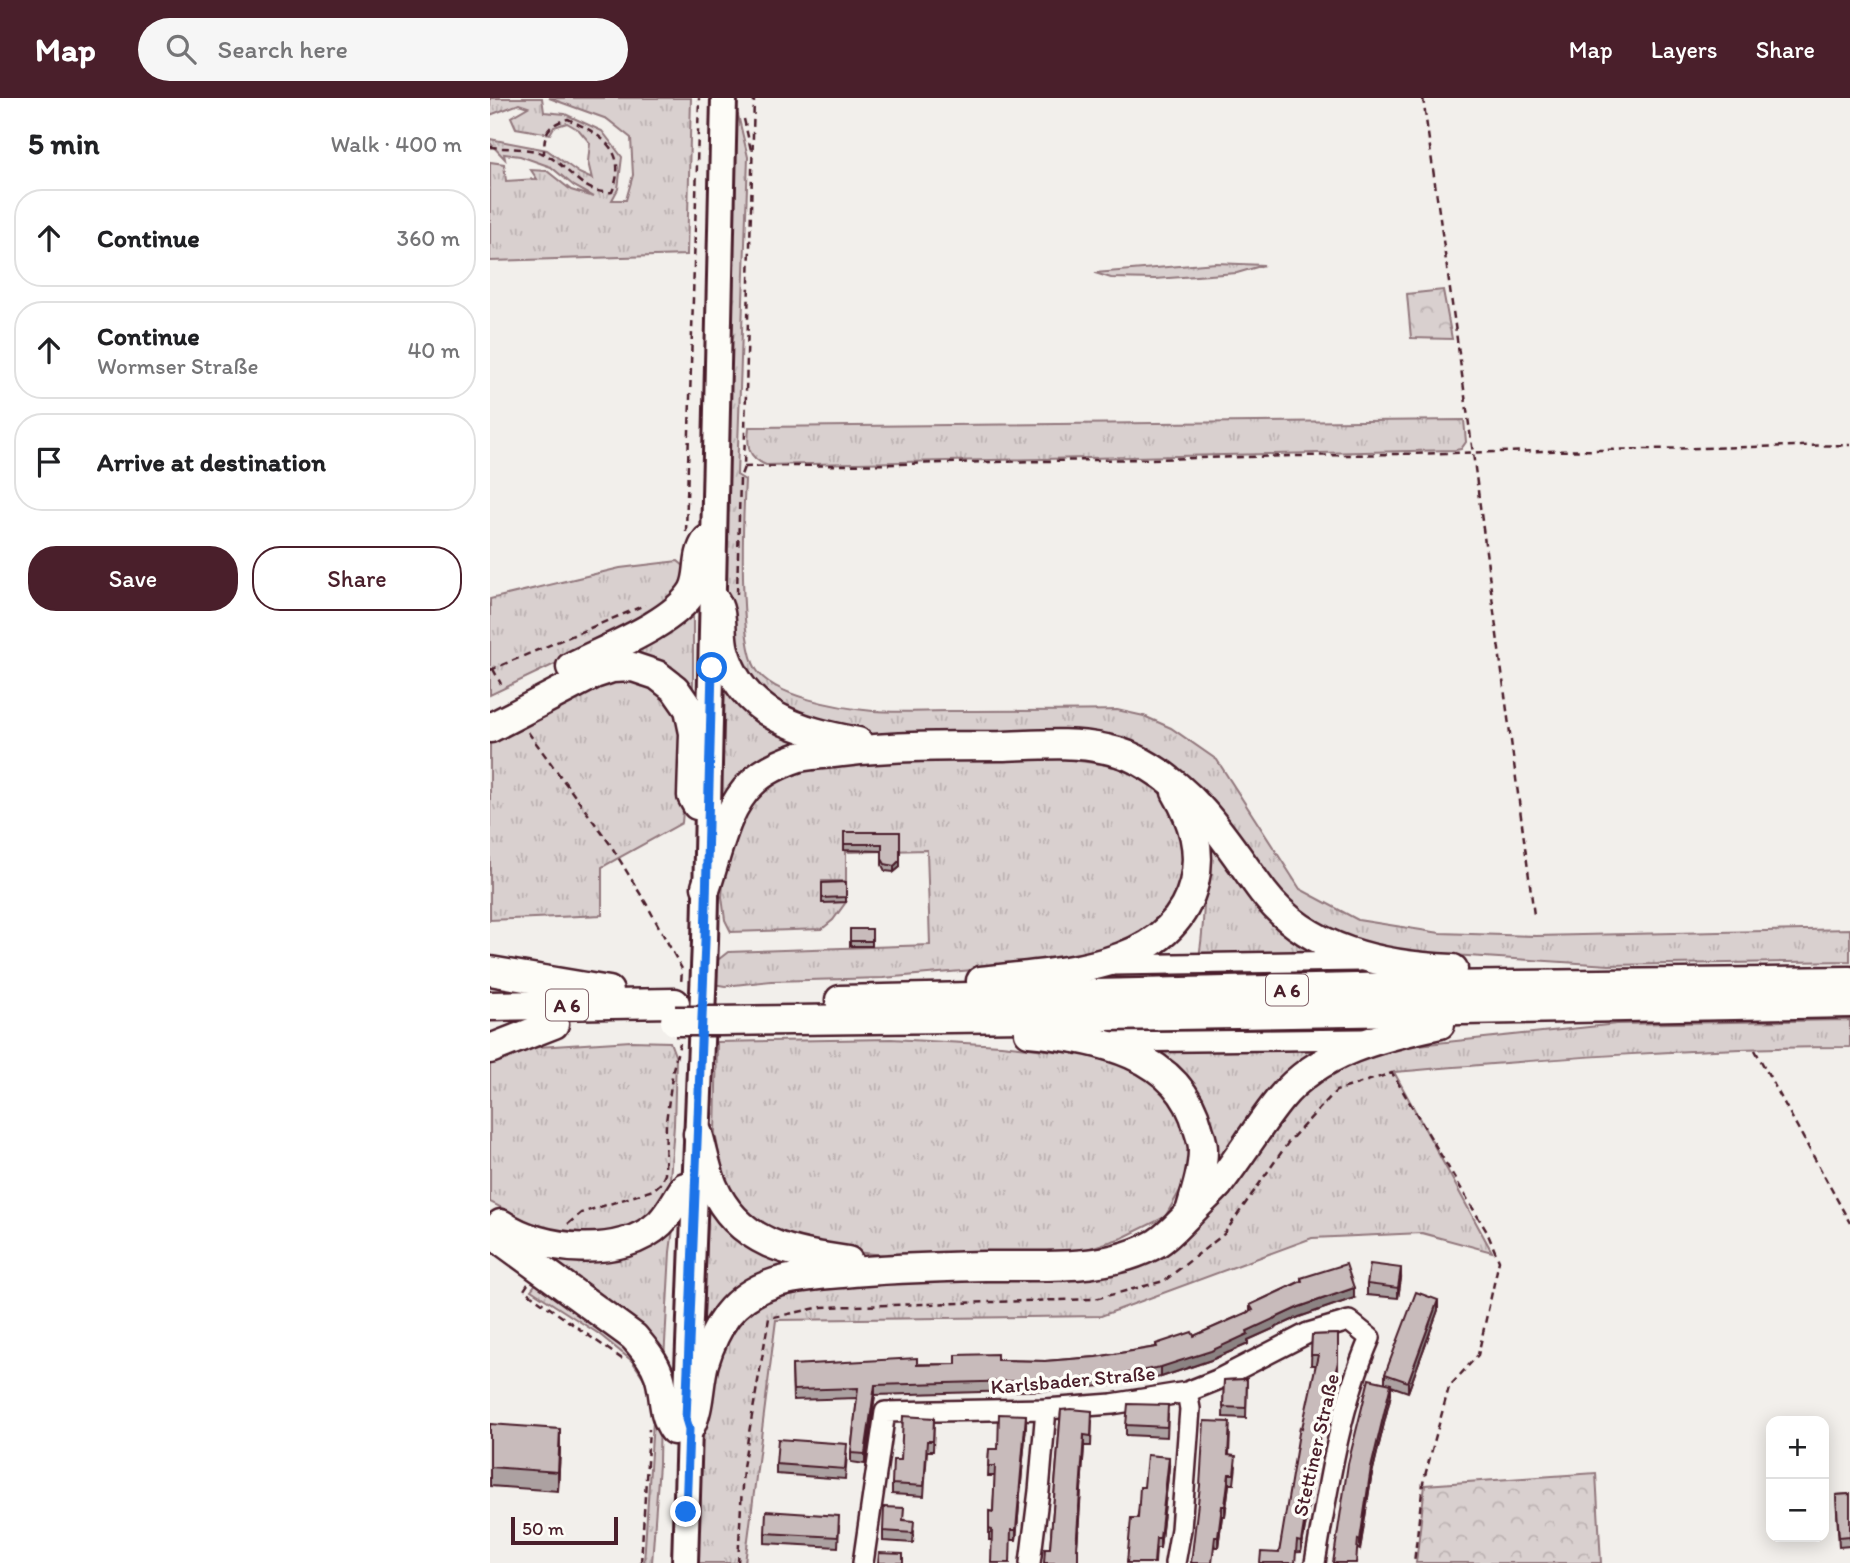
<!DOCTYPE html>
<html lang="en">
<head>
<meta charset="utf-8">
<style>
  :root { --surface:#fff; --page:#f6f6f6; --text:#202124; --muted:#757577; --line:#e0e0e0; --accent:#4a1f2b }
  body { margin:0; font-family:Itim,sans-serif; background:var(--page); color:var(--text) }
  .controls { position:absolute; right:21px; bottom:21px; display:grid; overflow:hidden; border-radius:14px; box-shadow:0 4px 18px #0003 }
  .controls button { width:63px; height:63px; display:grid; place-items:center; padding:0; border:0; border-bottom:2px solid var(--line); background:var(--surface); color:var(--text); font:35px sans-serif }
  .scale { position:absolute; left:21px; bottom:18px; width:107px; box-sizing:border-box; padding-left:7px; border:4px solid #4a1f2b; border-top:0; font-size:19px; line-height:24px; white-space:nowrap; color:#4a1f2b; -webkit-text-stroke:5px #fdfcf7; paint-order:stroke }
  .stop { position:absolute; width:21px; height:21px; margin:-16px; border:5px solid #1a73e8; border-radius:50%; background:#fff }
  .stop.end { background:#1a73e8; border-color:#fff; box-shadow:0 2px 7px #0008 }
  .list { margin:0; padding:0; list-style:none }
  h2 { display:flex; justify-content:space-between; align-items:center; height:91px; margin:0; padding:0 28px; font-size:30px }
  h2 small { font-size:23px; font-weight:400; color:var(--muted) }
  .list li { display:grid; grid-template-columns:46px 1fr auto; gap:21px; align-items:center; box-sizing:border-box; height:98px; margin:0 14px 14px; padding:0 14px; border:2px solid var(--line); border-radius:28px }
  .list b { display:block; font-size:26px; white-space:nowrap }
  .list p { margin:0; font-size:23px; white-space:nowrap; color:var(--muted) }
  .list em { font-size:23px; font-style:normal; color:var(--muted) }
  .actions { display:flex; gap:14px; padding:21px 28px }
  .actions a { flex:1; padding:16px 0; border:2px solid var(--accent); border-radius:28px; text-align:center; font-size:24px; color:var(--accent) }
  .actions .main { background:var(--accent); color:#fff }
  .icon { flex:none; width:38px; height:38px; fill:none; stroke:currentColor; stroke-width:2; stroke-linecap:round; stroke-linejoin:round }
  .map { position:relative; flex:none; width:1360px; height:1465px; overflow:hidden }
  header { display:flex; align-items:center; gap:42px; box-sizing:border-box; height:98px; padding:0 35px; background:var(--accent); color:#fff }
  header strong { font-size:33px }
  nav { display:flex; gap:38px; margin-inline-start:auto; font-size:24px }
  .search { width:490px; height:63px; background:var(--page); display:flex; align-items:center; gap:18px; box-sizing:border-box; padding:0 24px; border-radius:38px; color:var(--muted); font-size:26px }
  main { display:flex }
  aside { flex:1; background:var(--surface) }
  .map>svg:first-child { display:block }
  .grass { fill:url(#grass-tufts); stroke:#92787d; stroke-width:2 }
  .forest { fill:url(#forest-crowns); stroke:#92787d; stroke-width:2 }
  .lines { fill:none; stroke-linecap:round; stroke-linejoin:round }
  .minor-casing { stroke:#4a1f2b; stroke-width:24 }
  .major-casing { stroke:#4a1f2b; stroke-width:30 }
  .highway-casing { stroke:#4a1f2b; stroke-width:33 }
  .path { stroke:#4a1f2b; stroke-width:2.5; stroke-dasharray:7 5; stroke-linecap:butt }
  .minor { stroke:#fdfcf7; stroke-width:19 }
  .major { stroke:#fdfcf7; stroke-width:24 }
  .highway { stroke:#fdfcf7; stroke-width:28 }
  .highway-bridge-casing { stroke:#4a1f2b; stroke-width:33; stroke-linecap:butt }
  .highway-bridge { stroke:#fdfcf7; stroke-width:28 }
  .wall { fill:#aca1a1; stroke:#4a1f2b; stroke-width:2 }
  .shaded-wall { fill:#8c8383; stroke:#4a1f2b; stroke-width:2 }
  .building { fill:#c8bbbb; stroke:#4a1f2b; stroke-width:2 }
  .route { stroke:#1a73e8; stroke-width:9 }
  .labels { text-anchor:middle; stroke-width:7; stroke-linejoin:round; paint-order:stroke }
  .shield { fill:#fdfcf7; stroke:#806168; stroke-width:2 }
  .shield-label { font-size:19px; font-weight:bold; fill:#4a1f2b }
  .street-label { font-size:21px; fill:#4a1f2b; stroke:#fdfcf7 }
</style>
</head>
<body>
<header>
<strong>Map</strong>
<div class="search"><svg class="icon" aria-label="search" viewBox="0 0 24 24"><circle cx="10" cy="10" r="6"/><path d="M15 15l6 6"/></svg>Search here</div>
<nav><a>Map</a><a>Layers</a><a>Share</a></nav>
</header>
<main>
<aside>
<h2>5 min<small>Walk · 400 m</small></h2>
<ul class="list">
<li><svg class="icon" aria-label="ahead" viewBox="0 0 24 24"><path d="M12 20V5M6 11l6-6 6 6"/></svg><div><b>Continue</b></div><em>360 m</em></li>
<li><svg class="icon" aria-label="ahead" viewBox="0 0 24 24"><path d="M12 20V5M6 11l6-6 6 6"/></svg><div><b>Continue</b><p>Wormser Straße</p></div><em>40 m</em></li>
<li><svg class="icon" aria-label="arrive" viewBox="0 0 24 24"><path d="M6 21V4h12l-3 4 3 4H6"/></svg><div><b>Arrive at destination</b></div></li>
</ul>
<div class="actions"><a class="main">Save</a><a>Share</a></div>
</aside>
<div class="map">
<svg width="1360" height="1465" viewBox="0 0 1360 1465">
  <defs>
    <pattern id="grass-tufts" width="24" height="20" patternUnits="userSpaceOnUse" patternTransform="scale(1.75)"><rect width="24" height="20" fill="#d9d0cf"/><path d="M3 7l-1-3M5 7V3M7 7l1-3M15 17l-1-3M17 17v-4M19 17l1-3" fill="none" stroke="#bcb2b2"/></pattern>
    <pattern id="forest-crowns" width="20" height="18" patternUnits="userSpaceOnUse" patternTransform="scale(1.75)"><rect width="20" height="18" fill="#d9d0cf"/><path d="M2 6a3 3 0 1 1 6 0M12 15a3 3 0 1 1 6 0" fill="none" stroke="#bcb2b2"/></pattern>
  </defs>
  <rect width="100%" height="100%" fill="#f2efeb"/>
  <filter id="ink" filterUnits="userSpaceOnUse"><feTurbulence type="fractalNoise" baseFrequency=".0143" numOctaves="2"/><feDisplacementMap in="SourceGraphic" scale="14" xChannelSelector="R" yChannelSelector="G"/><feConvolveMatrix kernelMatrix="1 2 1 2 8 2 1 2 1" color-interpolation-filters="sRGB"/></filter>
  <g filter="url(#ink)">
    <g class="grass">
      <path d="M0 0H52L54 14 75 16 112 33 132 59 128 91 122 102H136L143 77 141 40 117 21 59 0H201L197 157 0 163V64L14 66 16 83 47 81 41 72 57 73 81 92 104 99 84 88 61 69 30 58 14 56 15 61 0 45V41L57 52 89 75 102 81 98 64 100 45 89 32 77 25 64 29 60 36 26 30 21 19 38 9 29 6 0 17Z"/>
      <path d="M248 17 258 59 247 377 255 382C253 420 248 542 266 571 283 599 351 610 383 613 409 615 436 613 462 613 517 613 572 613 627 612L654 618 681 630 727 662 810 791 868 822 950 835 1046 838 1360 831V863L1119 867 884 852 810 820 672 661 333 632 262 593 234 527 245 18Z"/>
      <path d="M726 165 774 167 747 175 665 181 621 180 605 175Z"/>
      <path d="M974 322 976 344 971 351 965 352 276 367C257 359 257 348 259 329Z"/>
      <path d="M188 463 202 475 187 503 138 531 0 597V501L130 470Z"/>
      <path d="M203 510V605L116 561Z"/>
      <path d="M148 580 188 609 196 677 192 725 112 769V817L0 822V642L114 581Z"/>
      <path d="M233 583 330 644 231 705Z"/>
      <path d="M440 661H575L611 666 637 672 664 689 678 703 693 731 694 782 669 829 640 847 572 864 393 880 281 883 235 888 223 886 224 865 238 854 440 847 437 752 356 754V783H332L333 805 356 804 343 822 332 831 241 834 235 822 232 799 234 773 252 713 267 696 311 668Z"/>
      <path d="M710 729 840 856 709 860C716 814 716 774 710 729Z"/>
      <path d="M1360 922V949C1208 949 1056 961 904 974L1002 1154 932 1135 822 1140 611 1218 286 1222 255 1465H203L207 1358 216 1290 247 1216 294 1191 654 1162 786 1020 830 977 881 952 1127 926Z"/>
      <path d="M401 941 511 947 617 959 655 972 682 997 698 1029 701 1073 675 1119 632 1140 591 1153 487 1157H395L334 1151 269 1129 236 1094 225 1035 227 944Z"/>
      <path d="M141 943 180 944 186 960 184 1027 179 1095 152 1128 99 1139 61 1135 0 1104V962L48 949Z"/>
      <path d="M836 951 723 1079C723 1054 725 1021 712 998 703 982 679 966 664 954Z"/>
      <path d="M219 1098 320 1171 213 1238Z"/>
      <path d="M184 1123 180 1154 174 1263 60 1169 68 1156Z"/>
      <path d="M48 1183 155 1263 170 1307 169 1366 162 1465H154L164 1307 153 1279 142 1263 109 1236 41 1192Z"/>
    </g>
    <g class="forest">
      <path d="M953 192 962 241 921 240 917 196Z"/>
      <path d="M1106 1375 1111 1465H926L935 1387Z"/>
    </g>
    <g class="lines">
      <defs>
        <g id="minor">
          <path d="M623 867 869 863"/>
          <path d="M622 944 872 941"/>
          <path d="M373 1465 395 1314 556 1311 622 1306 697 1294 727 1282 818 1235 859 1223 880 1240C849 1312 838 1389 825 1465"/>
          <path d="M540 1465 549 1393 556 1311"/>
          <path d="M685 1465 691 1431 700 1311 697 1294"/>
        </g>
        <path id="major" d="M195 1465 199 1331 196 1321 215 844 234 0"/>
        <g id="highway">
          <path d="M224 501C235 516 229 534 234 552 252 618 310 633 368 644"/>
          <path d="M81 569C116 551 183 526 203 493 212 477 205 459 217 442"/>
          <path d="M0 630 104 576 122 570 143 569 167 577 185 591 199 611 204 635 202 698 207 707"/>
          <path d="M216 789C228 754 235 710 263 684 275 672 294 664 309 659 323 656 338 656 352 654 404 648 457 648 510 648 545 647 582 643 616 651 632 654 646 660 660 669 712 700 738 747 773 794 818 853 892 868 963 871"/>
          <path d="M0 873 119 893"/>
          <path d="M491 883C564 874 682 874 704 785 712 752 703 723 686 694"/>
          <path d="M350 902 950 888 1360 883"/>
          <path d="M0 908 185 905"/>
          <path d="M228 923 686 917 1360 905"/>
          <path d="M539 934C606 940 689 955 708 1030 710 1037 713 1044 713 1051 713 1073 706 1093 700 1114"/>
          <path d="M0 951 64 926"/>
          <path d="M208 1036C213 1053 216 1072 223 1088 249 1147 301 1155 358 1163"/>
          <path d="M11 1126C51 1154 133 1161 170 1125 180 1115 187 1100 195 1089"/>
          <path d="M0 1134 144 1239C154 1251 164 1262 169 1277 176 1298 171 1314 184 1332"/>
          <path d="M199 1331C210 1311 208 1287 214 1265 219 1249 227 1230 237 1217 266 1180 309 1179 352 1175 400 1170 447 1169 495 1168 551 1167 617 1174 667 1145 681 1136 690 1124 702 1113 710 1104 720 1096 728 1087 750 1059 768 1028 790 1001 829 953 893 938 950 926"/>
        </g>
      </defs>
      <use href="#minor" class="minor-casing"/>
      <use href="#major" class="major-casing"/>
      <use href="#highway" class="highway-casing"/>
      <g class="path">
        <path d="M933 0 983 355 1044 817"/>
        <path d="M254 21 261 52"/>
        <path d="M0 49C17 51 41 49 56 57 80 69 92 97 122 94 139 53 112 37 78 21 57 27 54 34 54 56"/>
        <path d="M254 369 1360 347"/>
        <path d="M196 434 209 0"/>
        <path d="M247 496 250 380 254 369 264 0"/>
        <path d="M3 571 11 586"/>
        <path d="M0 572 155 507"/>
        <path d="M38 634 120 746 157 807 192 871 191 886"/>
        <path d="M1265 952 1360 1125"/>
        <path d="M78 1126 91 1115 163 1092 171 1085 175 1076 176 1024 183 971 190 945"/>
        <path d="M38 1186 34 1192 135 1263"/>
        <path d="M151 1465 159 1331"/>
        <path d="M248 1465 253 1369 279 1220 332 1209 605 1201 674 1183 734 1136 800 1042 846 993 902 975 997 1134 1009 1163 988 1257 959 1289 933 1385 924 1465"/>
      </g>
      <use href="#minor" class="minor"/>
      <use href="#major" class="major"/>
      <use href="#highway" class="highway"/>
      <defs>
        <path id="highway-bridge" d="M185 923H228"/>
      </defs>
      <use href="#highway-bridge" class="highway-bridge-casing"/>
      <use href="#highway-bridge" class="highway-bridge"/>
    </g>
    <g class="wall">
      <path d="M354 734H410V769L404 774 395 773 392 767V753L354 752Z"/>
      <path d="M356 784V804L332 805V785Z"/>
      <rect x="360" y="831" width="22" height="17"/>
      <path d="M811 1180 864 1200 809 1219 758 1242V1246L721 1262 671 1279 623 1287 566 1292 385 1297 375 1366 361 1364V1355L367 1300 303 1302 302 1267 466 1266 507 1262 555 1263 606 1259 666 1249V1246L704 1238 760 1213V1207L811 1183Z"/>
      <path d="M911 1180 908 1200 877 1197V1186Z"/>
      <path d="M948 1212 918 1294 901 1288V1296L881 1380 870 1452 868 1451 843 1465 895 1284V1276Z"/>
      <path d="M848 1236V1274L834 1330 831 1329 811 1454 789 1455 826 1267H821L822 1237Z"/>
      <path d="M757 1281 756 1320 733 1319 734 1282Z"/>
      <path d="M571 1312 602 1323 601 1348H594L587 1451 560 1450Z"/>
      <path d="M678 1317 677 1339 636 1337V1327Z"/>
      <path d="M444 1320 443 1353H437L434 1398 402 1396V1386L411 1362Z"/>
      <path d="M0 1326 70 1350 68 1393 0 1388Z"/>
      <path d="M536 1327 526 1442H499V1413L503 1414 505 1378H498L499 1351H508Z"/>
      <path d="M740 1334 739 1357 746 1368 744 1386H739L735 1418H732L728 1449H725L710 1388Z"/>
      <path d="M357 1356 355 1381 286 1376V1366Z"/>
      <path d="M679 1369 670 1450H666L665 1465H637L654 1389Z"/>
      <path d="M1360 1396V1448L1349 1449 1346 1397Z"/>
      <path d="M414 1422 424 1433 423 1445 393 1443V1433Z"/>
      <path d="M349 1428 348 1449 275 1445V1435Z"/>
    </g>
    <g class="shaded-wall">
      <path d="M410 762V769L404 774V768Z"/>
      <path d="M911 1170V1180L908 1200V1190Z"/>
      <path d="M864 1190V1200L809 1219 758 1242V1246L721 1262 671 1279V1269L757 1233 809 1209Z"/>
      <path d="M948 1202V1212L918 1294V1284Z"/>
      <path d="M848 1264V1274L834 1330V1320Z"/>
      <path d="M901 1286V1296L881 1380 870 1452V1442L881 1370Z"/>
      <path d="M385 1287V1297L375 1366V1356Z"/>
      <path d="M536 1317V1327L526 1442V1432Z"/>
      <path d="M831 1319V1329L811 1454V1444Z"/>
      <path d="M70 1331V1350L68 1393V1374Z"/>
      <path d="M594 1337V1348L586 1461V1451Z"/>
      <path d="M679 1359V1369L670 1450V1440Z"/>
      <path d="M739 1376V1386L735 1418V1408Z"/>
      <path d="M732 1408V1418L728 1449V1439Z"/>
    </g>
    <g class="building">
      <path d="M354 734H410V762L404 768 395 766 392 761V746H354Z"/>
      <path d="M356 784V799L332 800V785Z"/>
      <rect x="360" y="831" width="22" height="12"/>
      <path d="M856 1166 864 1190 809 1209 757 1233 758 1236 721 1253 671 1269 623 1278 566 1282 385 1287 375 1356 361 1355 368 1290 303 1292 302 1267 427 1260V1267L466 1266V1257L507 1256V1262L555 1263 606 1259 667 1249 666 1246 702 1234 704 1238 763 1212 760 1207 812 1183 811 1180Z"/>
      <path d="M880 1166 911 1170 908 1190 877 1186Z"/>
      <path d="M926 1194 948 1202 918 1284 895 1276Z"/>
      <path d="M848 1236V1264L834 1320 831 1319 811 1444 807 1443 805 1465H770L771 1454 789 1455 810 1329 812 1330 828 1257H821L822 1237Z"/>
      <path d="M757 1281 756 1310 733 1309 734 1282Z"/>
      <path d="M879 1281 901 1286 881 1370 870 1442 868 1441 866 1465H843L858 1366Z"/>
      <path d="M638 1306 678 1307 677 1329 636 1327Z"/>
      <path d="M581 1311 602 1313 601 1338 594 1337 586 1451H588V1465H554L555 1450H560L571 1312Z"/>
      <path d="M509 1316 536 1317 526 1432H521L520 1465H501L502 1432 499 1431V1413L503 1414 505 1368H498L499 1351H508Z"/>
      <path d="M413 1318 444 1320 443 1343H437L434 1388 402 1386 403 1362H411Z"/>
      <path d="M714 1323 740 1324 738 1357 746 1358 744 1376H739L735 1408H732L728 1439H725L722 1465H701L710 1388Z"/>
      <path d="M0 1326 70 1331 68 1374 0 1369Z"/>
      <path d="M288 1341 357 1346 355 1371 286 1366Z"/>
      <path d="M657 1357 679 1359 670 1440H666L664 1465H637L641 1420H648L650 1389H654Z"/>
      <path d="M1360 1396V1438L1349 1439 1346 1397Z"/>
      <path d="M394 1409 414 1410 413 1422 424 1423 423 1435 393 1433Z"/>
      <path d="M276 1413 349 1418 348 1439 275 1435Z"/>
      <path d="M389 1455 413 1456V1465H388Z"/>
    </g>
  </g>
  <g class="lines" filter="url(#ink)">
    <path class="route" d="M196 1414 199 1331 196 1321 215 844 222 570"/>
  </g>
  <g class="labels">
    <g class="shield">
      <rect x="776" y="876.5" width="42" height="31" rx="5"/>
      <rect x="56" y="891.5" width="42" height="31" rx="5"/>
    </g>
    <g class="shield-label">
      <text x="797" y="899">A 6</text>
      <text x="77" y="914">A 6</text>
    </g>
    <g class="street-label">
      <text transform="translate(583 1282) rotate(-5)" y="7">Karlsbader Straße</text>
      <text transform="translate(826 1347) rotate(-77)" y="7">Stettiner Straße</text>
    </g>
  </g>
</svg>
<div class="controls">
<button>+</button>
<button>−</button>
</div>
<div class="scale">50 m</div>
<div class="stop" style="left:222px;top:570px"></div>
<div class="stop end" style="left:196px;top:1414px"></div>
</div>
</main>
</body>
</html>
